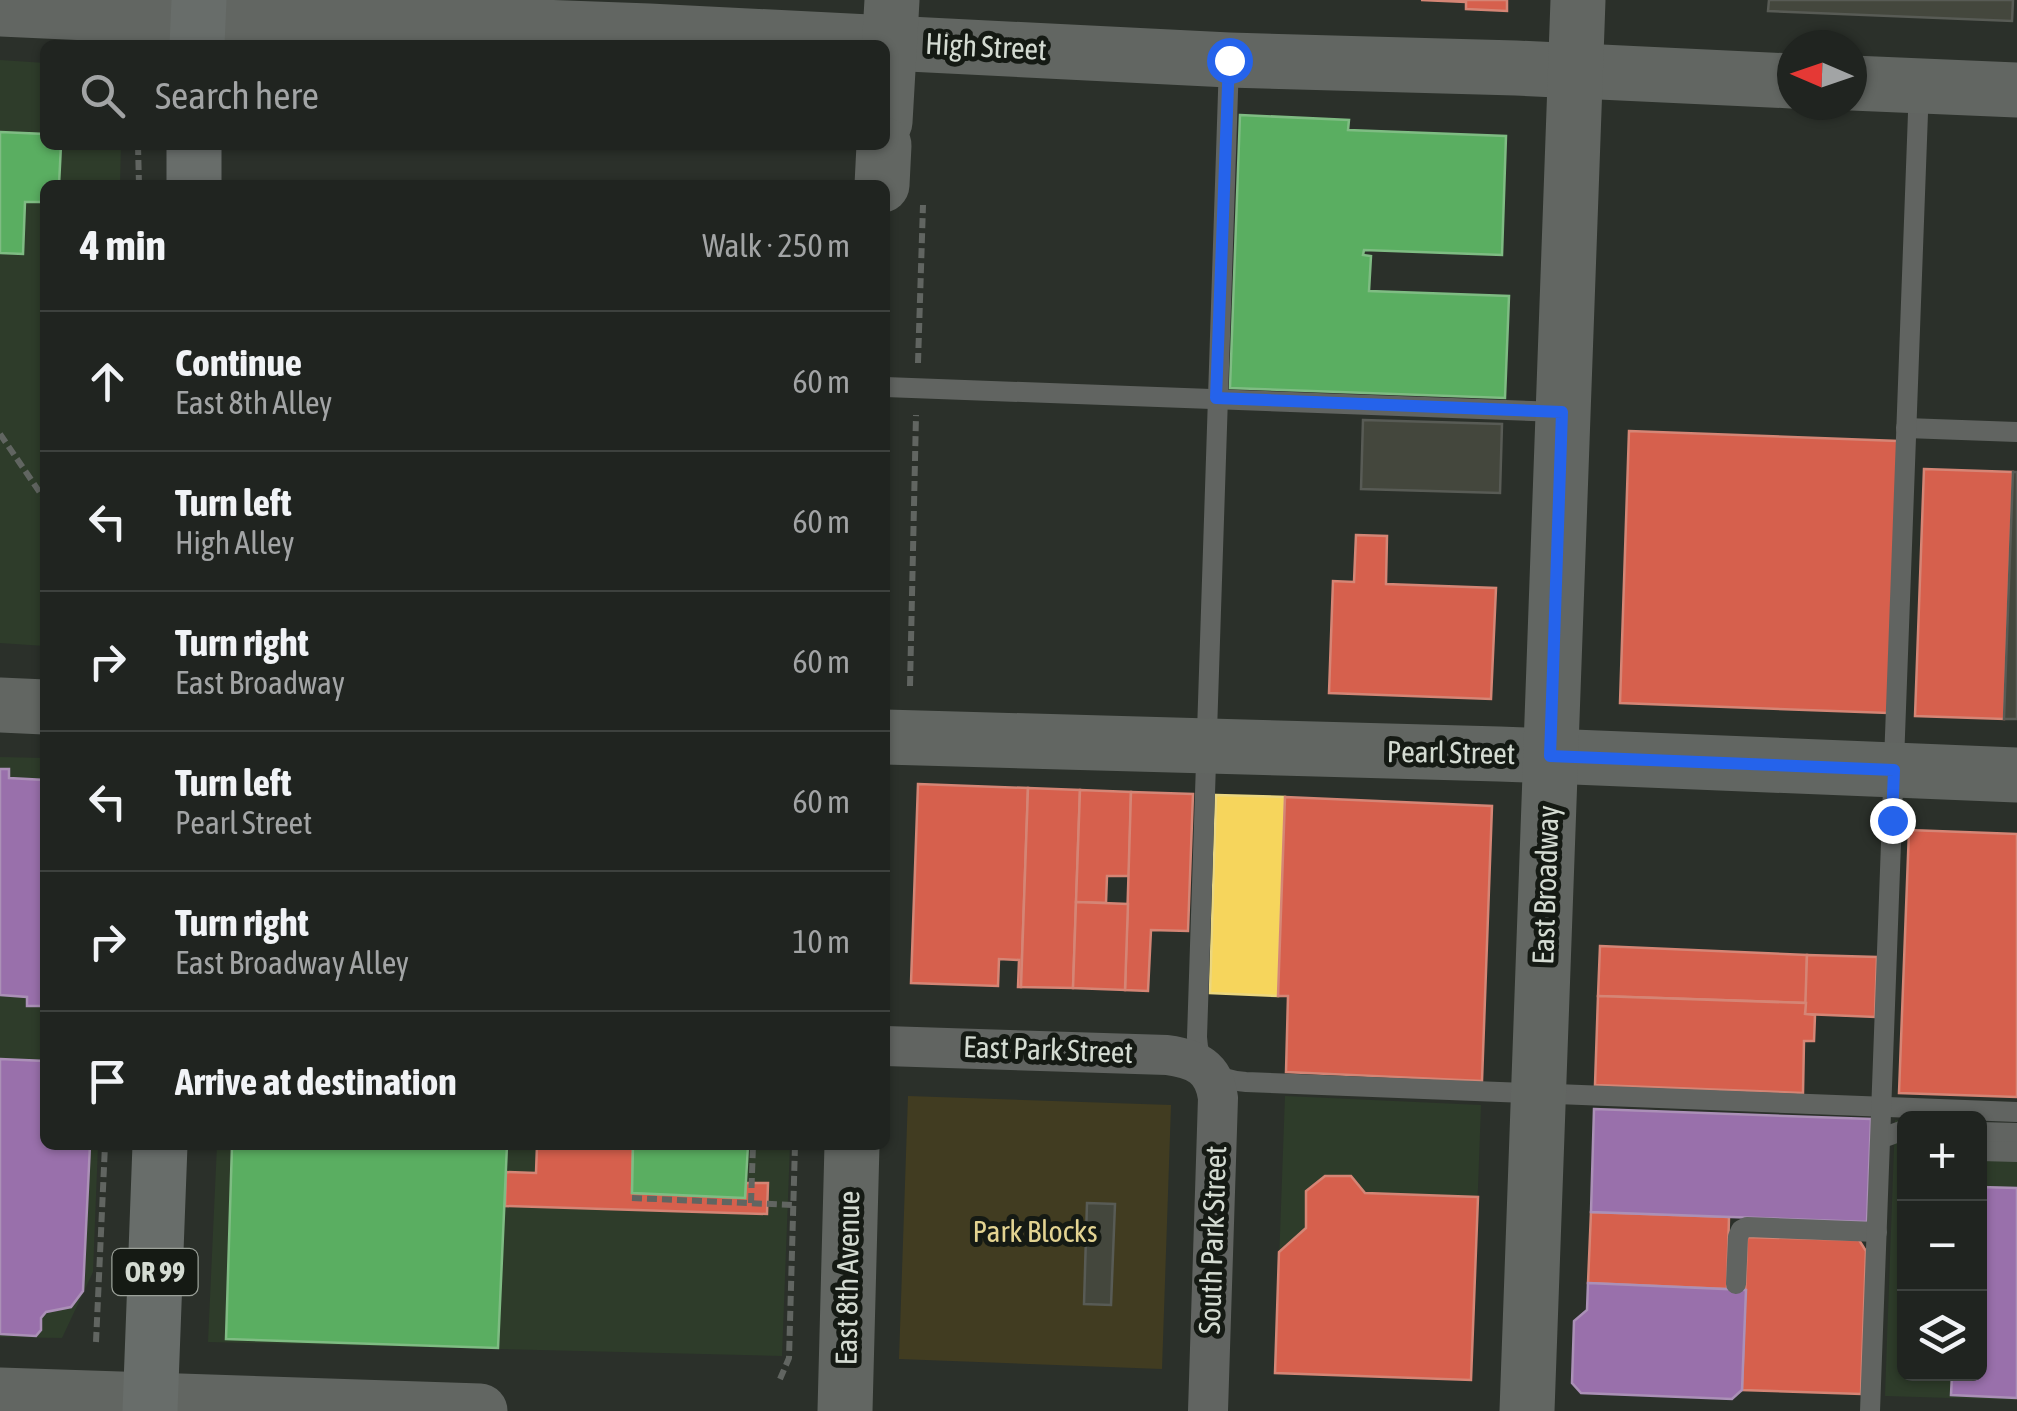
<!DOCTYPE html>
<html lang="en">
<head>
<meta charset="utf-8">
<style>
  :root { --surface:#202420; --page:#2d302d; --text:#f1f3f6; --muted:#a2a4a5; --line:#3d413e }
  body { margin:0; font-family:"Asap Condensed",sans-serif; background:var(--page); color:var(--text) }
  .controls { position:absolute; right:30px; bottom:30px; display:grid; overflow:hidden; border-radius:15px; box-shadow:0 2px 8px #0004 }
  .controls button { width:90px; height:90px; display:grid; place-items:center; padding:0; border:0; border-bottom:2px solid var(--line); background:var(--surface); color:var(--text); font:50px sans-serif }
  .compass { position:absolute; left:1777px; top:30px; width:90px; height:90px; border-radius:50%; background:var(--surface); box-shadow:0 2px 8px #0004; rotate:272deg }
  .stop { position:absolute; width:30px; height:30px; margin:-22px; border:8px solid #2563eb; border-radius:50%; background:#fff }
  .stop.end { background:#2563eb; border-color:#fff; box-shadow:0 2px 10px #0008 }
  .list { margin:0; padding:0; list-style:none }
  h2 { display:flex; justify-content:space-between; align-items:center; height:130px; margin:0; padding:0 40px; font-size:42px }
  h2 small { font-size:32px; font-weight:400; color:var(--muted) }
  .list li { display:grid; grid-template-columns:65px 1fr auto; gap:30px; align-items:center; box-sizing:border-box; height:140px; padding:0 40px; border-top:2px solid var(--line) }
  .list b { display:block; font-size:38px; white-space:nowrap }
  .list p { margin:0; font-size:32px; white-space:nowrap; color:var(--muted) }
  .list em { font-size:32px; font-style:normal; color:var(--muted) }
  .icon { flex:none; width:55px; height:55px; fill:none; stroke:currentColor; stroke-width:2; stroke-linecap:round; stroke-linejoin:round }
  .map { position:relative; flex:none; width:2017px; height:1411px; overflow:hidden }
  .search { position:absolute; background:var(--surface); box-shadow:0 2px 8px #0004; left:40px; top:40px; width:850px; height:110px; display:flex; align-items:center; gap:25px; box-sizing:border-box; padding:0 35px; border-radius:15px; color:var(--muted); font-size:38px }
  .panel { position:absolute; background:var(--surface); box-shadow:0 2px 8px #0004; left:40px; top:180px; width:850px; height:970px; border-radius:15px }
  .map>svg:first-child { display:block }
  .built { fill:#2e3c2a }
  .green { fill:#413c21 }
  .homes { fill:#f6d55c; stroke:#ecd77f; stroke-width:2.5 }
  .shops { fill:#d6604d; stroke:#d58575; stroke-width:2.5 }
  .offices { fill:#9970ab; stroke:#ab90b7; stroke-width:2.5 }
  .public { fill:#5aae61; stroke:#7fbc83; stroke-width:2.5 }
  .building { fill:#44473d; stroke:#585b55; stroke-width:2.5 }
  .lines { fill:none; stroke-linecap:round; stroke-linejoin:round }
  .path { stroke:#616561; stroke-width:6; stroke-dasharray:10 5; stroke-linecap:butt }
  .lane { stroke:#616461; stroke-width:20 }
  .street { stroke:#616461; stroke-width:40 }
  .secondary { stroke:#626662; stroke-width:55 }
  .primary { stroke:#686d6a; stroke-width:55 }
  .route { stroke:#2563eb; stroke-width:12 }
  .labels { text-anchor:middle; stroke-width:10; stroke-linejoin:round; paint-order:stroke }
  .shield { fill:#151a14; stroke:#9ba199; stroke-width:2.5 }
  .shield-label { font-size:28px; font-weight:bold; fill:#d4dbd2 }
  .street-label { font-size:30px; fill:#d4dbd2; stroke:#151a14 }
  .park-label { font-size:30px; fill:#e3d391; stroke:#151a14 }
</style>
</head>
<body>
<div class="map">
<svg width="2017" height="1411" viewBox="0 0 2017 1411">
  <rect width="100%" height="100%" fill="#2b302a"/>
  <g class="built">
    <path d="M0 60 45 63V145H121L120 185H45V646L0 643Z"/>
    <path d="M0 757 45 758V1145H98L93 1272 62 1338 0 1337Z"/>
    <path d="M1285 1096 1481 1105 1471 1380 1275 1373Z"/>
    <path d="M1895 1120 1904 1121V1374H1980V1123L2017 1125V1400L1885 1396Z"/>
    <path d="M217 1145H790L782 1356 208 1342Z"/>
  </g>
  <path class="green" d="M908 1096 1171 1105 1162 1369 899 1359Z"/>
  <path class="homes" d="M1216 795 1285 797 1278 996 1210 993Z"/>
  <g class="shops">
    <path d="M1421 0H1507V11L1466 9V2Z"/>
    <path d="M1629 431 1898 441 1888 713 1620 703Z"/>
    <path d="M1924 469 2013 472 2004 719 1915 716Z"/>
    <path d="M1356 535 1387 536 1386 584 1496 588 1491 699 1329 693 1333 581 1354 582Z"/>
    <path d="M918 784 1028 788 1021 987H1018L1019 960 999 959 998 986 911 983Z"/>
    <path d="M1028 788 1080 790 1073 988 1021 987Z"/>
    <path d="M1080 790 1131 792 1129 876H1107L1106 903 1076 902Z"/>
    <path d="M1131 792 1193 794 1188 931 1151 930 1148 991 1125 990Z"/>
    <path d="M1285 797 1492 806 1482 1081 1286 1072 1288 996H1278Z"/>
    <path d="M1909 830 2017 834V1097L1899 1093Z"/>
    <path d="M1076 902 1128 904 1125 990 1073 988Z"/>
    <path d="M1600 946 1807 955 1806 1003 1598 996Z"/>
    <path d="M1807 955 1877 957 1875 1017 1805 1014Z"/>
    <path d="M1598 996 1806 1003 1805 1014 1815 1015 1814 1041H1804L1803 1093 1595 1085Z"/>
    <path d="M537 1145 633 1146 632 1193 745 1198 746 1183H768L767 1214 505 1206 506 1172 536 1173Z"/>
    <path d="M1325 1176H1351L1365 1193 1478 1197 1471 1380 1275 1373 1279 1252 1306 1228V1191Z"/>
    <path d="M1591 1212 1729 1217 1727 1289 1588 1283Z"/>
    <path d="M1747 1237 1859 1240 1866 1251 1861 1394 1742 1390Z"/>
  </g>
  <g class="offices">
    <path d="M0 769H9V778L45 780V1006H27V997L0 995Z"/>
    <path d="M0 1059 45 1061V1145H90L83 1291 71 1307 46 1312 41 1318V1330L36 1336 0 1334Z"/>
    <path d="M1594 1109 1871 1119 1867 1222 1591 1212Z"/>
    <path d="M1980 1187 2017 1188V1398L1951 1395 1952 1374H1980Z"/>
    <path d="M1588 1283 1746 1290 1742 1390 1732 1399 1581 1393 1572 1383 1574 1321 1587 1310Z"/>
  </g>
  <g class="public">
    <path d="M1240 115 1349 120 1348 130 1506 136 1502 255 1364 250 1363 255 1371 256 1369 291 1509 296 1505 398 1230 388Z"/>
    <path d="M0 132 45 134V145H61L59 185H45V202H25L23 254 0 253Z"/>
    <path d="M232 1145H507L498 1348 226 1339Z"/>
    <path d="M748 1145 745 1198 632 1193 633 1145Z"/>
  </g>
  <g class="building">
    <path d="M1769 0H2013L2012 21 1768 11Z"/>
    <path d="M1363 420 1502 424 1500 493 1361 489Z"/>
    <path d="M2013 472H2017V719H2004Z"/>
    <path d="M1087 1203 1115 1204 1111 1305 1084 1304Z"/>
  </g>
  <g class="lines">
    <g class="path">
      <path d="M138 145 139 185"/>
      <path d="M918 363 923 205"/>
      <path d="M0 434 45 500"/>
      <path d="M910 686 916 415"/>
      <path d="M632 1198 793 1205"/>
      <path d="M751 1203 753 1145"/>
      <path d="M96 1342 105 1145"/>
      <path d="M780 1379 789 1358 795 1145"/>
    </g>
    <g class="lane">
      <path d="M1229 62 1197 1037C1198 1067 1216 1080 1246 1082L2017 1112"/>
      <path d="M885 387 1560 412"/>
      <path d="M1906 428 2017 432"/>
      <path d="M1980 1132 2017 1133"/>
      <path d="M1882 1138 1904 1130"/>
      <path d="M1980 1151 2017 1152"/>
      <path d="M1736 1284 1738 1237 1741 1230 1747 1227 1877 1232"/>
      <path d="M1870 1411 1919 86"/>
    </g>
    <path class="street" d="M885 1046 1167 1055C1196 1059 1214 1067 1218 1098L1208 1411"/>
    <g class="secondary">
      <path d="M0 9 198 18 266 17 649 31 1229 60 1516 68 1792 81"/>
      <path d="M1852 83 2017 90"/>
      <path d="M885 122 892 0"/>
      <path d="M882 185 884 145"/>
      <path d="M0 705 45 707"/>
      <path d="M885 737 1499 754 2017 775"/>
      <path d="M0 1395 480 1411"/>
      <path d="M845 1411 852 1145"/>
      <path d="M1527 1411 1578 0"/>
    </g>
    <g class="primary">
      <path d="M197 45 199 0"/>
      <path d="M194 185V145"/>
      <path d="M150 1411 160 1145"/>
    </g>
  </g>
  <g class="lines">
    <path class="route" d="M1229 60 1216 398 1562 412 1550 756 1894 770 1892 820"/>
  </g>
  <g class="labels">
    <rect class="shield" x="112.5" y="1249" width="85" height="46" rx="8"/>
    <g class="shield-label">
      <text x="155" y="1282">OR 99</text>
    </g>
    <g class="street-label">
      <text transform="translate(986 47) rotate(3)" y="10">High Street</text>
      <text transform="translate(1451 753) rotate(1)" y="10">Pearl Street</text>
      <text transform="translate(1546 885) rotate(-88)" y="10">East Broadway</text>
      <text transform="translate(1048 1050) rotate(2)" y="10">East Park Street</text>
      <text transform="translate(1213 1240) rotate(-88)" y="10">South Park Street</text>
      <text transform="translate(848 1278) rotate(-89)" y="10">East 8th Avenue</text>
    </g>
    <g class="park-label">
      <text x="1035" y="1242">Park Blocks</text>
    </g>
  </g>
</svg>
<div class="controls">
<button>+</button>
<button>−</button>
<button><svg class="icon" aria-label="layers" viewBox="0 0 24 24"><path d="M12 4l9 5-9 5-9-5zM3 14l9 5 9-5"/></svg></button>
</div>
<svg class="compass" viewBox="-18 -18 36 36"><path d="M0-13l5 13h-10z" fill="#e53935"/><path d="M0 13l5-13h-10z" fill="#a2a4a5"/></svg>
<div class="stop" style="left:1229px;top:60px"></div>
<div class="stop end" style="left:1892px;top:820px"></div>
<div class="search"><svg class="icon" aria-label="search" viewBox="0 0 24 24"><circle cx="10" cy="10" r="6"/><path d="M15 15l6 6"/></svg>Search here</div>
<section class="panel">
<h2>4 min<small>Walk · 250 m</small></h2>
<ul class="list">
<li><svg class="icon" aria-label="ahead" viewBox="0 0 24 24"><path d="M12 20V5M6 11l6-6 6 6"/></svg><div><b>Continue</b><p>East 8th Alley</p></div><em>60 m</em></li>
<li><svg class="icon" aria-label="left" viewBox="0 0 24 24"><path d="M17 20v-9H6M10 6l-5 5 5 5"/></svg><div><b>Turn left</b><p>High Alley</p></div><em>60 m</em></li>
<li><svg class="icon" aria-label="right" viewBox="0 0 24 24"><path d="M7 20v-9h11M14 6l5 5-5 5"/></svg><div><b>Turn right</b><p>East Broadway</p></div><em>60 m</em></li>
<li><svg class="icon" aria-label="left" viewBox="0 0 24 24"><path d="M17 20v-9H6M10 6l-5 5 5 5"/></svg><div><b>Turn left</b><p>Pearl Street</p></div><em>60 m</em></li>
<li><svg class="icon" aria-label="right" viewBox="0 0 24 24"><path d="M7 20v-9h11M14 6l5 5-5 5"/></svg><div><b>Turn right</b><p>East Broadway Alley</p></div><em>10 m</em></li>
<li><svg class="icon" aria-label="arrive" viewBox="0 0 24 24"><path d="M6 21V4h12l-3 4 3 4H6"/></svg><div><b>Arrive at destination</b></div></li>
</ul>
</section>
</div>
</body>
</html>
